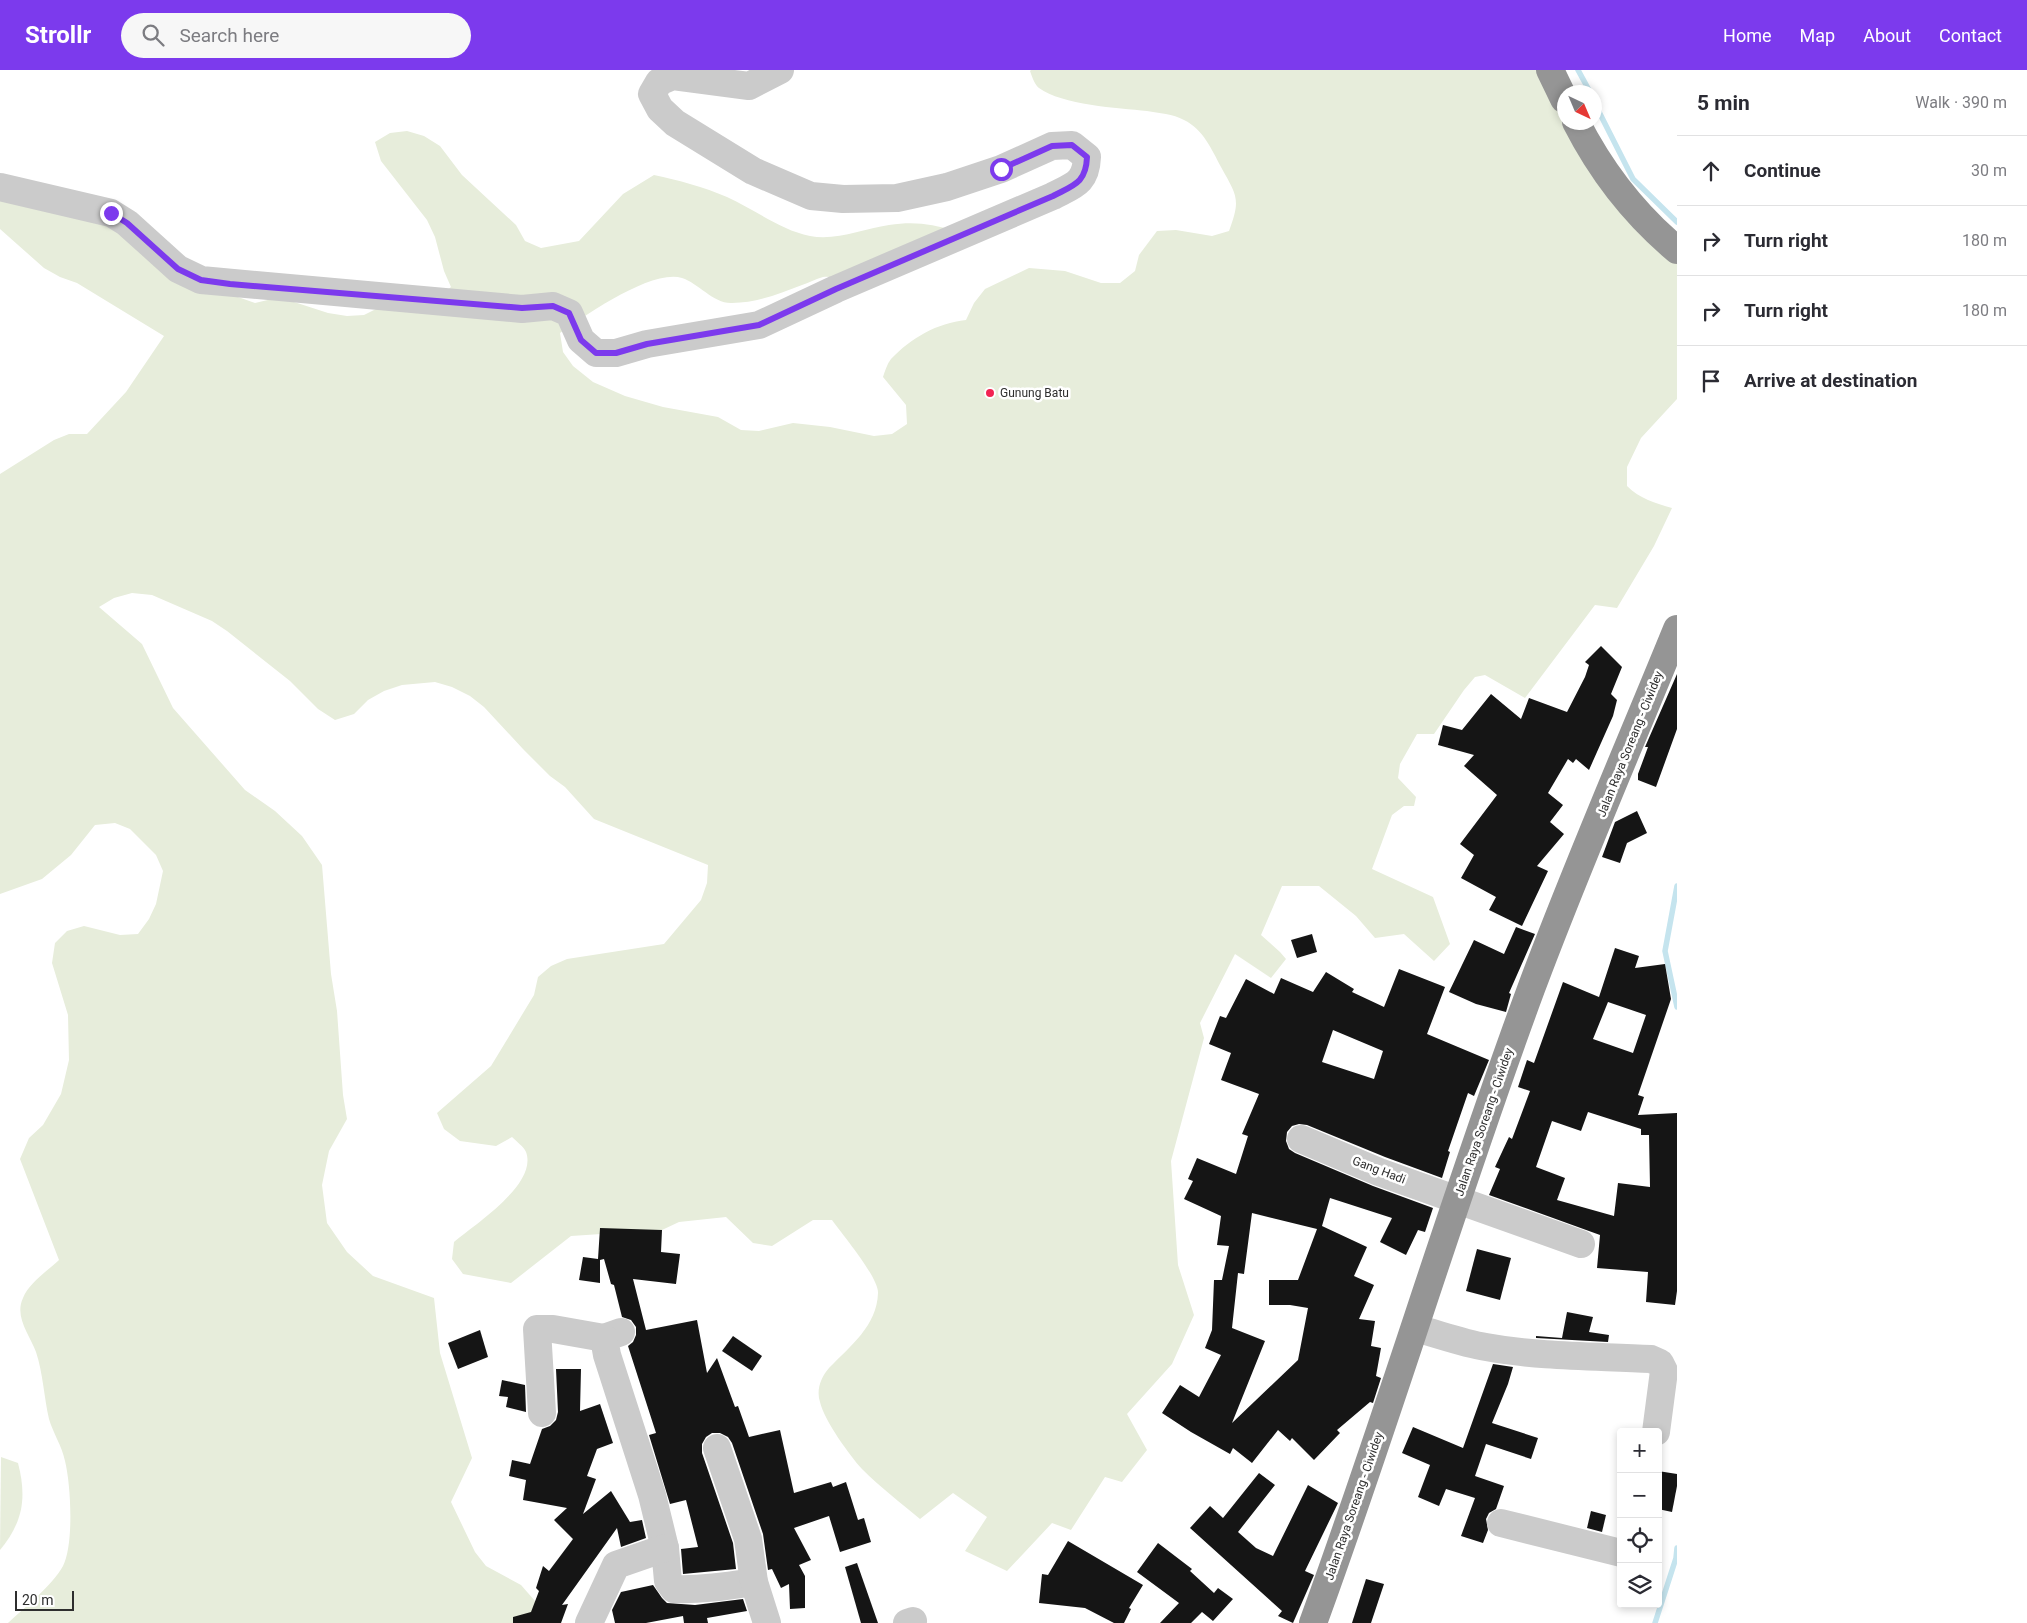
<!DOCTYPE html>
<html lang="en">
<head>
<meta charset="utf-8">
<style>
  :root { --surface:#fff; --page:#f7f7f7; --text:#2b2b33; --muted:#7c7c81; --line:#e1e1e2; --accent:#7c3aed }
  body { margin:0; font-family:Roboto,sans-serif; background:var(--page); color:var(--text) }
  .controls { position:absolute; right:15px; bottom:15px; display:grid; overflow:hidden; border-radius:5px; box-shadow:0 2px 8px #0003 }
  .controls button { width:45px; height:45px; display:grid; place-items:center; padding:0; border:0; border-bottom:1px solid var(--line); background:var(--surface); color:var(--text); font:25px sans-serif }
  .compass { position:absolute; left:1557px; top:15px; width:45px; height:45px; border-radius:50%; background:var(--surface); box-shadow:0 2px 8px #0003; rotate:136deg }
  .scale { position:absolute; left:15px; bottom:12px; width:59px; box-sizing:border-box; padding-left:5px; border:2px solid #2e2e2e; border-top:0; font-size:14px; line-height:18px; white-space:nowrap; color:#2e2e2e; -webkit-text-stroke:4px #fff; paint-order:stroke }
  .stop { position:absolute; width:15px; height:15px; margin:-11px; border:4px solid #7c3aed; border-radius:50%; background:#fff }
  .stop.end { background:#7c3aed; border-color:#fff; box-shadow:0 1px 5px #0008 }
  .list { margin:0; padding:0; list-style:none }
  h2 { display:flex; justify-content:space-between; align-items:center; height:65px; margin:0; padding:0 20px; font-size:21px }
  h2 small { font-size:16px; font-weight:400; color:var(--muted) }
  .list li { display:grid; grid-template-columns:32px 1fr auto; gap:15px; align-items:center; box-sizing:border-box; height:70px; padding:0 20px; border-top:1px solid var(--line) }
  .list b { display:block; font-size:19px; white-space:nowrap }
  .list em { font-size:16px; font-style:normal; color:var(--muted) }
  .icon { flex:none; width:28px; height:28px; fill:none; stroke:currentColor; stroke-width:2; stroke-linecap:round; stroke-linejoin:round }
  .map { position:relative; flex:none; width:1677px; height:1553px; overflow:hidden }
  header { display:flex; align-items:center; gap:30px; box-sizing:border-box; height:70px; padding:0 25px; background:var(--accent); color:#fff }
  header strong { font-size:24px }
  nav { display:flex; gap:28px; margin-inline-start:auto; font-size:18px }
  .search { width:350px; height:45px; background:var(--page); display:flex; align-items:center; gap:12px; box-sizing:border-box; padding:0 18px; border-radius:28px; color:var(--muted); font-size:19px }
  main { display:flex }
  aside { flex:1; background:var(--surface) }
  .map>svg:first-child { display:block }
  .green { fill:#e7eddb }
  .lines { fill:none; stroke-linecap:round; stroke-linejoin:round }
  .stream { stroke:#c5e4ee; stroke-width:5.5 }
  .building { fill:#151515; fill-rule:evenodd }
  .minor { stroke:#cbcbcb; stroke-width:28 }
  .highway { stroke:#959595; stroke-width:28 }
  .route { stroke:#7c3aed; stroke-width:6 }
  .poi-dot { fill:#f22352; stroke:#fff; stroke-width:2 }
  .labels { text-anchor:middle; stroke-width:5; stroke-linejoin:round; paint-order:stroke }
  .poi-label { font-size:12px; fill:#2e2e2e; stroke:#fff; text-anchor:start }
  .street-label { font-size:12px; fill:#2e2e2e; stroke:#fff }
</style>
</head>
<body>
<header>
<strong>Strollr</strong>
<div class="search"><svg class="icon" aria-label="search" viewBox="0 0 24 24"><circle cx="10" cy="10" r="6"/><path d="M15 15l6 6"/></svg>Search here</div>
<nav><a>Home</a><a>Map</a><a>About</a><a>Contact</a></nav>
</header>
<main>
<div class="map">
<svg width="1677" height="1553" viewBox="0 0 1677 1553">
  <rect width="100%" height="100%" fill="#fff"/>
  <g class="green">
    <path d="M1031 0H1542L1564 44V52L1616 137 1666 176 1677 182V329L1641 368 1627 397V416C1640 429 1655 433 1672 438L1654 476 1617 538 1595 535 1525 628 1485 605 1475 607 1464 620 1434 664H1417L1400 694 1398 708 1416 727 1414 736H1404L1392 745 1372 799 1433 827 1450 874 1434 891 1404 864 1375 868 1356 846 1319 816H1282L1261 865 1280 882 1286 889 1271 908 1235 884 1200 953 1204 968 1171 1091 1178 1195 1194 1245 1172 1294 1127 1344 1147 1380 1122 1412 1105 1407 1071 1460 1052 1453 1007 1501 965 1481 987 1447 953 1423 920 1449C901 1433 880 1417 862 1399 850 1386 824 1350 820 1332 816 1320 821 1307 829 1298 850 1276 877 1256 878 1223 879 1208 842 1164 832 1150H813L772 1176 753 1173 726 1147 679 1152 662 1160 571 1166 511 1213 463 1204 452 1189 454 1172C475 1154 538 1114 526 1082 524 1077 516 1071 512 1067L496 1076 460 1071 444 1059 437 1043 491 996 534 925 538 907 551 896 567 889 664 874 701 830 707 813 708 795 594 749 565 717 550 706 523 679 484 637 470 626 452 617 435 612 402 615 384 621 368 630 354 644 335 650 318 639 290 611 227 561 212 551 152 525 132 523 114 528 99 537 142 574 173 638 245 720 275 741 302 766 322 795 331 904 337 941 343 1025 347 1049 329 1081 322 1115 327 1153 347 1182 373 1206 434 1228 440 1283 472 1388 451 1432 475 1482 486 1496 521 1515 535 1531V1553H8C25 1537 52 1516 63 1496 74 1475 71 1415 65 1391 62 1376 53 1363 49 1349 44 1327 43 1303 36 1282 30 1265 14 1247 23 1228 29 1213 47 1201 59 1190L20 1089 29 1068 43 1055 61 1024 69 990 68 945 52 893 55 873 67 861 84 856 120 865 138 864 149 849 156 834 163 801 156 785 130 759 115 753 95 755 71 785 42 809 0 824V404L54 370 69 364H87L126 322 164 266 77 213 60 207 44 198 0 159V106L63 120 204 215 255 233 272 229 291 231 328 243 347 246 364 245 380 237 445 222 451 217 444 201 435 167 427 150 381 91 375 72 390 63 407 61 424 66 440 76 462 105 516 155 525 171 541 178 579 171 623 124 654 105C678 110 704 117 727 127 754 139 780 160 810 166 836 171 863 159 889 155 915 151 931 154 956 161L842 208C836 208 829 206 823 207 816 209 808 213 802 215 779 224 756 233 732 233 714 234 698 213 682 208 651 199 585 246 560 263L563 282 573 296 593 312 625 326 663 337 718 347 741 360 759 361 793 353 830 357 874 366 892 364 907 354 906 335 883 307C885 301 887 294 891 289 911 268 937 253 966 250L974 233 985 219 1029 198 1065 201 1101 213H1120L1135 201 1139 185 1157 161 1176 160 1212 166 1229 161C1241 129 1237 126 1221 97 1212 80 1203 59 1184 50 1173 44 1159 43 1147 41 1118 38 1062 35 1039 18 1035 15 1032 7 1030 1Z"/>
    <path d="M1 1387 18 1393C27 1428 23 1452 0 1480Z"/>
  </g>
  <g class="lines">
    <g class="stream">
      <path d="M1578 0 1590 22"/>
      <path d="M1594 32 1633 109 1677 152"/>
      <path d="M1677 816 1665 881 1677 937"/>
      <path d="M1655 1553 1676 1488 1677 1478"/>
    </g>
  </g>
  <g class="building">
    <path d="M1601 576 1622 597 1611 624 1617 630 1613 646 1589 700 1576 689 1573 693 1568 689 1548 723 1563 735 1550 752 1564 764 1537 796 1548 801 1522 856 1489 840 1496 827 1461 808 1474 785 1460 774 1497 725 1464 696 1474 685 1438 675 1443 655 1462 660 1491 624 1521 649 1529 628 1567 642 1585 607 1589 595 1585 592Z"/>
    <path d="M1677 604V659L1656 717 1638 710V704L1648 677H1645Z"/>
    <path d="M1637 741 1647 763 1627 773 1620 793 1602 787 1615 752Z"/>
    <path d="M1516 857 1535 864 1509 923 1511 924 1506 942 1476 934 1449 922 1474 870 1504 884Z"/>
    <path d="M1312 864 1317 882 1297 888 1291 870Z"/>
    <path d="M1615 878 1639 886 1635 898 1665 894 1671 929 1638 1025 1644 1027 1638 1045 1677 1043V1221L1675 1235 1646 1232 1648 1202 1597 1198 1600 1165 1489 1125 1500 1099 1495 1097 1509 1067 1512 1069 1530 1021 1518 1017 1527 990 1534 993 1563 912 1599 927ZM1608 932 1646 945 1633 983 1593 969ZM1588 1042 1641 1059V1065H1649L1650 1117 1618 1113 1614 1146 1557 1130 1565 1108 1536 1097 1552 1051 1581 1061Z"/>
    <path d="M1399 899 1445 917 1427 964 1489 990 1474 1026 1468 1023 1448 1081 1450 1082 1442 1108 1385 1087 1307 1055 1299 1054 1292 1056 1287 1062 1286 1071 1289 1079 1295 1083 1373 1116 1433 1138 1425 1162 1418 1160 1406 1185 1380 1172 1392 1148 1330 1128 1322 1156 1367 1177 1354 1206 1374 1215 1359 1249 1375 1251 1371 1276 1381 1278 1376 1306 1381 1308 1373 1333 1370 1332 1337 1360 1340 1363 1314 1390 1292 1368 1290 1371 1278 1360 1252 1393 1233 1378 1230 1384 1191 1362 1162 1343 1180 1315 1199 1327 1221 1285 1205 1278 1212 1260 1214 1210H1222L1229 1176 1217 1175 1221 1146 1184 1129 1193 1111 1188 1109 1197 1088 1236 1104 1248 1066 1242 1064 1259 1024 1221 1010 1231 983 1209 974 1220 946 1226 948 1246 909 1274 924 1281 908 1313 922 1326 902 1354 919 1352 922 1384 937ZM1333 960 1383 981 1374 1009 1322 992ZM1252 1143 1317 1159 1298 1210H1269V1235H1290L1308 1238 1298 1290 1232 1353 1265 1271 1232 1258 1238 1203 1244 1204Z"/>
    <path d="M600 1158 662 1160 661 1182 680 1184 676 1214 633 1209 646 1260 697 1250 707 1303 717 1288 735 1337 738 1336 749 1367 780 1360 794 1423 831 1412 833 1417 846 1412 858 1450 864 1448 871 1472 840 1482 829 1446 794 1458 811 1490 799 1495 805 1506V1538L790 1539 789 1514 781 1518 772 1499 768 1500 763 1464 732 1373 728 1367 720 1363H712L706 1367 702 1374V1383L733 1473 736 1499 683 1504 681 1479 698 1477 686 1430 670 1434 649 1365 656 1363 628 1276 633 1272 636 1265V1257L631 1250 622 1247 614 1215 611 1214 604 1189 600 1190V1213L579 1210 583 1187 598 1189Z"/>
    <path d="M1477 1179 1511 1188 1500 1230 1466 1221Z"/>
    <path d="M1567 1242 1593 1247 1589 1262 1609 1265 1608 1272 1536 1268V1266L1562 1268Z"/>
    <path d="M480 1260 488 1287 458 1299 448 1273Z"/>
    <path d="M733 1266 762 1286 752 1301 722 1281Z"/>
    <path d="M1493 1294 1513 1297 1508 1314 1492 1353 1538 1368 1531 1389 1486 1374 1475 1406 1504 1416 1496 1439 1489 1443 1486 1449 1488 1460 1483 1473 1461 1466 1475 1428 1446 1419 1439 1436 1418 1427 1430 1395 1402 1383 1413 1357 1463 1378Z"/>
    <path d="M556 1299H581L580 1341 600 1334 613 1373 597 1379 587 1406 596 1409 583 1444 611 1421 630 1452 642 1450 646 1468 621 1477 617 1458 562 1535 568 1534 561 1553H513V1547L531 1542 539 1521 536 1518 543 1496 549 1501 573 1469 554 1450 567 1438 523 1430 526 1410 509 1406 512 1390 530 1394 542 1359 550 1356 556 1350 558 1342Z"/>
    <path d="M502 1310 525 1315 526 1342 506 1337 508 1327 499 1326Z"/>
    <path d="M1658 1401 1677 1404V1416L1672 1442 1658 1439Z"/>
    <path d="M1259 1403 1275 1415 1238 1462 1256 1478 1273 1486 1308 1415 1338 1433 1305 1501 1314 1505 1293 1553 1278 1546 1282 1541 1190 1458 1210 1436 1223 1448Z"/>
    <path d="M1591 1441 1606 1445 1602 1462 1587 1458Z"/>
    <path d="M1068 1471 1143 1515 1129 1538 1131 1539 1124 1553H1114L1085 1538 1039 1533 1042 1504 1048 1505Z"/>
    <path d="M1158 1473 1192 1499 1190 1501 1214 1523 1218 1518 1233 1529 1213 1551 1202 1542 1191 1553H1160L1179 1533 1137 1502Z"/>
    <path d="M857 1493 878 1553H861L845 1497Z"/>
    <path d="M1366 1509 1384 1514 1371 1553H1352Z"/>
    <path d="M653 1515 662 1528 667 1533 695 1535 743 1529 747 1541 707 1548 708 1553H684L683 1546 646 1553H615L612 1540 621 1522Z"/>
  </g>
  <g class="lines">
    <g class="minor">
      <path d="M0 117 111 143 127 153 178 199 201 210 522 239 553 236 569 243 581 270 596 283H616L647 274 759 255 836 219 1053 126C1074 115 1086 113 1087 87L1072 75 1052 76 1001 99 947 117 897 128 843 129 811 126 753 101 675 53 660 39 652 24 659 12 673 6 749 16 780 0"/>
      <path d="M1301 1069 1379 1102 1581 1174"/>
      <path d="M1415 1258C1438 1264 1462 1273 1486 1277 1540 1287 1596 1286 1651 1289L1660 1293 1664 1301 1656 1362"/>
      <path d="M621 1262 604 1268 607 1285 652 1425 665 1478 668 1511 674 1519C701 1520 727 1516 754 1512"/>
      <path d="M542 1343 537 1259H553L604 1268"/>
      <path d="M717 1378 748 1469 754 1512 767 1553"/>
      <path d="M1501 1453 1621 1483"/>
      <path d="M589 1553 616 1495 665 1478"/>
      <path d="M907 1553 913 1551"/>
    </g>
    <g class="highway">
      <path d="M1550 0 1564 29"/>
      <path d="M1576 52C1601 101 1635 145 1677 180"/>
      <path d="M1313 1553C1390 1343 1453 1129 1531 919 1576 798 1628 679 1677 559"/>
    </g>
  </g>
  <g class="lines">
    <path class="route" d="M111 143 127 153 178 199 201 210 230 214 522 238 553 236 569 243 581 270 596 283H616L647 274 759 255 836 219 1053 126C1074 115 1086 113 1087 87L1072 75 1052 76 1001 99"/>
  </g>
  <circle class="poi-dot" cx="990" cy="323" r="5"/>
  <g class="labels">
    <g class="poi-label">
      <text x="1000" y="327">Gunung Batu</text>
    </g>
    <g class="street-label">
      <text transform="translate(1630 674) rotate(-68)" y="4">Jalan Raya Soreang - Ciwidey</text>
      <text transform="translate(1484 1052) rotate(-71)" y="4">Jalan Raya Soreang - Ciwidey</text>
      <text transform="translate(1379 1100) rotate(21)" y="4">Gang Hadi</text>
      <text transform="translate(1354 1436) rotate(-71)" y="4">Jalan Raya Soreang - Ciwidey</text>
    </g>
  </g>
</svg>
<div class="controls">
<button>+</button>
<button>−</button>
<button><svg class="icon" aria-label="locate" viewBox="0 0 24 24"><circle cx="12" cy="12" r="6"/><path d="M12 2v4M12 18v4M2 12h4M18 12h4"/></svg></button>
<button><svg class="icon" aria-label="layers" viewBox="0 0 24 24"><path d="M12 4l9 5-9 5-9-5zM3 14l9 5 9-5"/></svg></button>
</div>
<svg class="compass" viewBox="-18 -18 36 36"><path d="M0-13l5 13h-10z" fill="#e53935"/><path d="M0 13l5-13h-10z" fill="#7c7c81"/></svg>
<div class="scale">20 m</div>
<div class="stop" style="left:1001px;top:99px"></div>
<div class="stop end" style="left:111px;top:143px"></div>
</div>
<aside>
<h2>5 min<small>Walk · 390 m</small></h2>
<ul class="list">
<li><svg class="icon" aria-label="ahead" viewBox="0 0 24 24"><path d="M12 20V5M6 11l6-6 6 6"/></svg><div><b>Continue</b></div><em>30 m</em></li>
<li><svg class="icon" aria-label="right" viewBox="0 0 24 24"><path d="M7 20v-9h11M14 6l5 5-5 5"/></svg><div><b>Turn right</b></div><em>180 m</em></li>
<li><svg class="icon" aria-label="right" viewBox="0 0 24 24"><path d="M7 20v-9h11M14 6l5 5-5 5"/></svg><div><b>Turn right</b></div><em>180 m</em></li>
<li><svg class="icon" aria-label="arrive" viewBox="0 0 24 24"><path d="M6 21V4h12l-3 4 3 4H6"/></svg><div><b>Arrive at destination</b></div></li>
</ul>
</aside>
</main>
</body>
</html>
